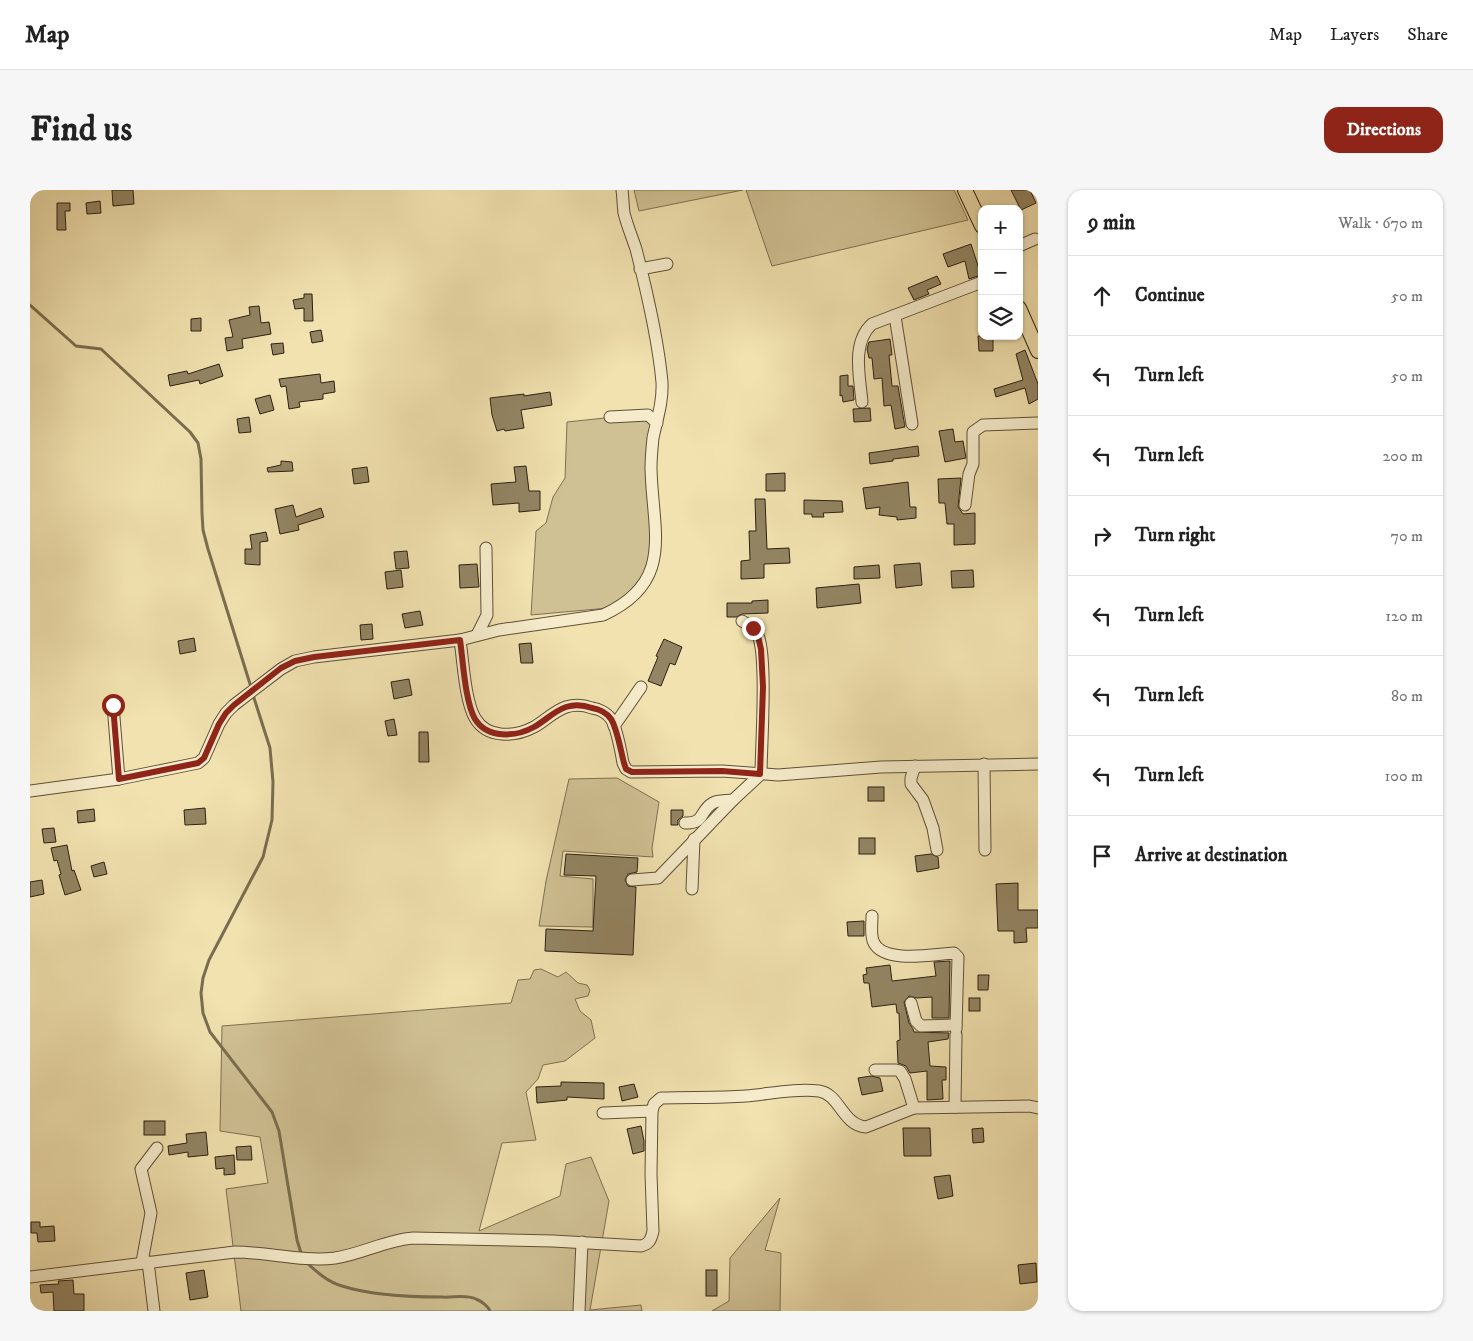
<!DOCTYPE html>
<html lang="en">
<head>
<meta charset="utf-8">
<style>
  :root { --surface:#fff; --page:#f6f6f6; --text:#222; --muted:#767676; --line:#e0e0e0; --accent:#8f2418 }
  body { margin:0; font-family:"IM FELL DW Pica",serif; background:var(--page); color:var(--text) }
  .controls { position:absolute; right:15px; top:15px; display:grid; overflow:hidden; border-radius:10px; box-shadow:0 1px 4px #0004 }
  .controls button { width:45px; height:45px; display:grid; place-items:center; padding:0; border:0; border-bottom:1px solid var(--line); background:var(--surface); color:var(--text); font:25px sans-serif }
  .stop { position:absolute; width:15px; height:15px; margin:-11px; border:4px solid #8f2418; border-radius:50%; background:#fff }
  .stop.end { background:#8f2418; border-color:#fff; box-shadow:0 1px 5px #0008 }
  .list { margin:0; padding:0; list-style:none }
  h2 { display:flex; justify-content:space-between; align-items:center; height:65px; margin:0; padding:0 20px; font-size:21px }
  h2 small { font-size:16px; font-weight:400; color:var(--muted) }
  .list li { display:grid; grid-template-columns:32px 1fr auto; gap:15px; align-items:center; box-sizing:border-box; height:80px; padding:0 20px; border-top:1px solid var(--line) }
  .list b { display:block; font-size:19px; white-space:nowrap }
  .list em { font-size:16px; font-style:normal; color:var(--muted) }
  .icon { flex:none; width:28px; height:28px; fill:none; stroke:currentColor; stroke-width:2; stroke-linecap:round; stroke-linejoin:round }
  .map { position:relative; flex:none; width:1008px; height:1121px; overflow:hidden; border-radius:15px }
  header { display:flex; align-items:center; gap:30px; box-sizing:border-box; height:70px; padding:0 25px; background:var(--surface); border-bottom:1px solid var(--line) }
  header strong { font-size:24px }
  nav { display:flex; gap:28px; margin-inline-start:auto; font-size:18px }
  .intro { display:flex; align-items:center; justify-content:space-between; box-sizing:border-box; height:120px; padding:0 30px }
  h1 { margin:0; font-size:35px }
  .button { padding:12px 22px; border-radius:15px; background:var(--accent); color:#fff; font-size:18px; font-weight:700 }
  main { display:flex; gap:30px; padding:0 30px }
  aside { flex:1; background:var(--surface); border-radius:15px; box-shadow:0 1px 4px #0004 }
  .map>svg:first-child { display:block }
  .green { fill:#d0c194; stroke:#7e7052 }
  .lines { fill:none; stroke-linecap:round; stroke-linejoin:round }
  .stream { stroke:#7a6d4f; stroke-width:3 }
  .building { fill:#938563; stroke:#2d2011 }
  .minor-casing { stroke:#5e5038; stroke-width:13 }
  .major-casing { stroke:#2d2011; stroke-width:16 }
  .minor { stroke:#f6eccb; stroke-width:11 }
  .major { stroke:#f1e2af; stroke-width:14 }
  .route { stroke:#8f2418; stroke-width:6 }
</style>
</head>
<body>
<header>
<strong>Map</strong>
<nav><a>Map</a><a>Layers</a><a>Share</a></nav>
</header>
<div class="intro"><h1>Find us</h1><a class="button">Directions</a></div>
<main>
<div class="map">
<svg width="1008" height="1121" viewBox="0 0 1008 1121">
  <rect width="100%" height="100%" fill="#f1e2af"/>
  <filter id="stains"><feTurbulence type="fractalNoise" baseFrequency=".004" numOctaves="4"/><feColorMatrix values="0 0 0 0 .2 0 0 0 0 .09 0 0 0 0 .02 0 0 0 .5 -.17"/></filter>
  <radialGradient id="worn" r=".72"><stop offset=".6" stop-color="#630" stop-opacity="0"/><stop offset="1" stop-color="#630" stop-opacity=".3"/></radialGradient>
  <g class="green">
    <path d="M604 0H713L609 21Z"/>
    <path d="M716 0H924L938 30 742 76Z"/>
    <path d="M622 223 626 345 613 386 598 404 578 418 501 425 506 341 516 333 523 307 535 288 537 232Z"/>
    <path d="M587 588 629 612 622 658 623 667 533 661 530 686 563 689V737L509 736 516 691 539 589Z"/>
    <path d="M511 779 528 787 536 782 548 793 557 795 560 800 558 806 545 809 550 821 561 830 565 848 535 871 513 875 508 889 496 902 506 950 472 953 449 1041 530 1006 536 974 561 967 579 1011 560 1120 611 1115 612 1121H211L196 999 238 993 230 947 190 941 192 836 481 813 488 790 500 789 504 780Z"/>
    <path d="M750 1008 735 1060 751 1063 750 1121H682L699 1111 700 1068Z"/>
  </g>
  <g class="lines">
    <g class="stream">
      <path d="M0 115 46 156 71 159 160 242 168 253 171 269 172 323 173 340 178 359 220 494"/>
      <path d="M224 508 240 558 243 592 242 630 233 667 179 770 173 788 171 803 173 823 180 842 242 922 249 941 267 1050 272 1066"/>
      <path d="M277 1073C288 1083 298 1092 312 1096 340 1105 383 1107 412 1107 423 1108 435 1104 446 1109 451 1111 458 1116 460 1121"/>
    </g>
  </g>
  <g class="building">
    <path d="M82 0H103L104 14 83 16Z"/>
    <path d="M981 0H1000L1006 13 991 20Z"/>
    <path d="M70 11 71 23 57 24 56 13Z"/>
    <path d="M27 13H40V21H35L36 40H27Z"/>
    <path d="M941 54 951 85 939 89 935 71 918 77 913 64Z"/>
    <path d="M907 86 911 94 897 100 899 104 884 110 878 98Z"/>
    <path d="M274 104H282L283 131H274V118L265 119 263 110 274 108Z"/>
    <path d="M229 116 231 133 239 132 241 144 212 149 213 158 197 161 195 148 203 147 199 130 220 125 219 117Z"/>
    <path d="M171 128V141H161V129Z"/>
    <path d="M291 140 293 151 282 153 280 142Z"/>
    <path d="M948 146H963V161H949Z"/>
    <path d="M860 149 862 165H859L862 196H868L875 237 865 239 861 215 854 216 852 188 844 189 842 168H839L837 159 839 152Z"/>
    <path d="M253 153 254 163 243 165 241 154Z"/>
    <path d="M995 160 1008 194V209L999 214 995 198 966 207 964 199 993 190 986 164Z"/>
    <path d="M189 174 193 186 170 194 169 190 140 196 138 185 157 181 158 184Z"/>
    <path d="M290 184 291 193 304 191 305 202 293 204V209L269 212 270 217 259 219 256 196 251 197 249 189Z"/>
    <path d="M818 185V196H823L824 210 813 212 812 205 810 206V186Z"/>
    <path d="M520 202 522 215 491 220 494 238 475 241 474 239 467 241 462 225 460 208 494 204V206Z"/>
    <path d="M240 205 244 220 230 224 225 209Z"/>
    <path d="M840 218 841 231 824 232 823 219Z"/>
    <path d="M219 227 221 242 209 243 207 229Z"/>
    <path d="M923 239 925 252 933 251 936 268 915 272 909 241Z"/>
    <path d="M888 256 889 266 863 269V271L840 274 839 263Z"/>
    <path d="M251 271 262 272 263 281 238 282 237 278 251 275Z"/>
    <path d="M496 276 499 301H510V320L489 322V313L463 315 461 294 486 292 484 277Z"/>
    <path d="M337 277 339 292 324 294 322 279Z"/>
    <path d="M755 283V301H736V284Z"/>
    <path d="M931 288 928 317 933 324 945 323V354L924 355V334H917L915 313H909L908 289Z"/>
    <path d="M878 292 880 317H886V328L867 330V327L849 325 850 317 836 319 833 298Z"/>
    <path d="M725 309H735L737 359 759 358 760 373 734 374V388L711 389V371L720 370 719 341H726Z"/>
    <path d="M774 310 812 311 813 322 793 323 794 327H782V324H774Z"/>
    <path d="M263 315 266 327 291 318 294 327 268 335 269 340 250 344 245 319Z"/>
    <path d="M236 342 238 351 230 352V375L215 374V359H222L220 345Z"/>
    <path d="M377 361 379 378 366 379 364 362Z"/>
    <path d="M890 373 892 395 866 398 864 375Z"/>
    <path d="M447 374 449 397 430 398 429 375Z"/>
    <path d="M849 375 850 388 824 389V377Z"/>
    <path d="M371 380 373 397 357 399 355 382Z"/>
    <path d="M943 380 944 397 922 398 921 381Z"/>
    <path d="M829 394 831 413 787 418 786 398Z"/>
    <path d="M738 410V423L712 424 706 427H697V413H722V411Z"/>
    <path d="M390 421 393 435 375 438 372 424Z"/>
    <path d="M342 434 343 449 331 450 330 435Z"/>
    <path d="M164 448 166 461 150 464 148 451Z"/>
    <path d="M634 449 652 457 645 475 640 473 631 496 618 491 628 467 626 466Z"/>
    <path d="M501 453 503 473H491L489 454Z"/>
    <path d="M379 489 382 505 364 509 361 492Z"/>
    <path d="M364 529 367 545 358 546 355 531Z"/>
    <path d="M389 542H398L399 572H389Z"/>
    <rect x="838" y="597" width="16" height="14"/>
    <path d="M175 618 176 634 155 635 154 620Z"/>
    <path d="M64 619 65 631 48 633 47 621Z"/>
    <path d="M641 620H653V626L648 630V635H641Z"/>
    <path d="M24 638 26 652 14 653 12 639Z"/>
    <rect x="829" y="648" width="16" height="16"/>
    <path d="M37 655 42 681 44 680 51 700 35 705 29 685 31 684 27 670 24 671 21 658Z"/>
    <path d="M536 664 608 668 607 682 598 684 595 690 598 696 606 697 603 765 515 761 516 739 563 741 566 686 534 685Z"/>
    <path d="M901 664 908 667 909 678 887 682 885 666Z"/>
    <path d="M74 672 77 684 64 687 61 676Z"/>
    <path d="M12 690 14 704 0 707V692Z"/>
    <path d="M988 693V720H1008V738H996L997 752 984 753V741H968L966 694Z"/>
    <path d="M834 731V746H818L817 732Z"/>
    <path d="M920 771 919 828H902V807L887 808 879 806 874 812 879 833 883 839 884 842 919 843 918 849 898 852 900 876 916 877V890H912L913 909 897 910V881L880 883 876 876 868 873 867 851 870 850 869 823H867L866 814 842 817 839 793H834L833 785 837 784 836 778 860 775 862 791 906 786 904 772Z"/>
    <path d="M948 785H959L958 800H948Z"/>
    <rect x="939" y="808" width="11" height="13"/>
    <path d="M841 886 850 888 853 901 832 905 828 888Z"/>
    <path d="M531 892 574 893V909L537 907V910L507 913 506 897 531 896Z"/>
    <path d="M604 894 608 907 592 911 589 897Z"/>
    <rect x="114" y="931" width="21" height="14"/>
    <path d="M611 936 614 951V961L603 964 597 939Z"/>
    <path d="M873 938H900L901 966H874Z"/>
    <path d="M953 938 954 952 943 953 942 939Z"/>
    <path d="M176 942 178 965 158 967V962L139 965 138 956 157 953 156 944Z"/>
    <path d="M221 956 222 970H207L206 957Z"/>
    <path d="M204 965 205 984 194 985V978L186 979 185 967Z"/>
    <path d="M920 985 923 1006 908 1009 904 987Z"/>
    <path d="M1 1032H10V1037L24 1036 25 1051 8 1052 7 1043H1Z"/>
    <path d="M1006 1073 1007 1092 990 1094 988 1075Z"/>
    <path d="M174 1080 178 1107 160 1110 156 1083Z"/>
    <rect x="676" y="1080" width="11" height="26"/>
    <path d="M43 1090 44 1104H54V1121H24L23 1102 11 1103 10 1095 29 1094 28 1091Z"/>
  </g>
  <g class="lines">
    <defs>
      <g id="minor">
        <path d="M989 56 1005 49"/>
        <path d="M610 79 637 74"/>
        <path d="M865 126 882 234"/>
        <path d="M832 212C830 188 821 153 842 134L952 92"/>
        <path d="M580 227 618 225 627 233"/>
        <path d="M935 315 939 284 943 274V242L953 235 1008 233"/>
        <path d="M447 445 457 425 456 358"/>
        <path d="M430 450C433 470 435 511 445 528 457 549 485 547 504 537 515 531 524 521 536 517 545 514 554 515 562 518 569 519 577 523 581 529 587 538 591 562 593 573L596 579 601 582 692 581 748 585 851 577 1008 574"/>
        <path d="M83 515 89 589"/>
        <path d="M584 536 611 497"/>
        <path d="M954 574 955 660"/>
        <path d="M885 576 881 588V594L893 610 903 638 907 660"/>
        <path d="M0 601 89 589 168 573 174 568 189 534 196 523 204 515 251 479 265 471 284 467 430 450 469 440 573 425C646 392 622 340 621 278 621 268 622 258 623 248 627 229 633 212 632 192 628 148 617 102 606 59 602 47 597 35 594 23 593 15 593 7 592 0"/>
        <path d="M655 633C675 634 669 621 683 613 688 610 696 611 703 610"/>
        <path d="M602 690 628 688 703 610 731 584C731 558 738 462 727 443 724 437 717 434 712 431"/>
        <path d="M662 699 664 649"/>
        <path d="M842 726C842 734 840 746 844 753 855 774 904 764 924 763L928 767 926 839"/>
        <path d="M881 813 886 831 891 836 926 835"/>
        <path d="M845 880H866L870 881 875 889 884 918"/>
        <path d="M925 917 926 845"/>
        <path d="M573 923 622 921"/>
        <path d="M112 1072 121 1023 111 979 127 958"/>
        <path d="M118 1072 124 1121"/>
        <path d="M0 1087 205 1062C238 1062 272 1072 305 1068 332 1064 356 1050 383 1048L523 1051 611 1056C619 1054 621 1050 623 1041L621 984 622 921 624 914 631 908C660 907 688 908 716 906 739 904 766 898 789 901 810 904 812 935 836 937L884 918 999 916 1008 918"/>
        <path d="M549 1121 552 1052"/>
      </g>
      <g id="major">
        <path d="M935 0 952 36"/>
        <path d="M989 118 1008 161"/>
      </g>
    </defs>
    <use href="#minor" class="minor-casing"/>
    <use href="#major" class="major-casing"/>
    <use href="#minor" class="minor"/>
    <use href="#major" class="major"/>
  </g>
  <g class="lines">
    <path class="route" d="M83 515 89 589 168 573 174 568 189 534 196 523 204 515 251 478 265 471 284 467 430 450C433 470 435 512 445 529 457 549 486 547 504 537 515 531 524 521 536 517 545 514 554 515 562 518 569 519 577 523 581 529 587 538 591 562 594 573L596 579 602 582 692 581 730 584 733 497 731 459 727 442 723 438"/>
  </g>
  <rect width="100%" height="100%" filter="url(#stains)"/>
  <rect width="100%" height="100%" fill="url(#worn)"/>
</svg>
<div class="controls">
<button>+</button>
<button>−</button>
<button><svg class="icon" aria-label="layers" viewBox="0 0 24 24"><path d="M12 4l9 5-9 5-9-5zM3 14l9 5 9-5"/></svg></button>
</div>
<div class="stop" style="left:83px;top:515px"></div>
<div class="stop end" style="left:723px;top:438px"></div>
</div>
<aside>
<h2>9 min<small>Walk · 670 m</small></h2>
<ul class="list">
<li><svg class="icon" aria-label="ahead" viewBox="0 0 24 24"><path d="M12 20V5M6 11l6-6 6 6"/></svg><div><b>Continue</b></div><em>50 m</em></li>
<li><svg class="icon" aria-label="left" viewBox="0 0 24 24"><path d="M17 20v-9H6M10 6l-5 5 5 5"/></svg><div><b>Turn left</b></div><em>50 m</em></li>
<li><svg class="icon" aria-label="left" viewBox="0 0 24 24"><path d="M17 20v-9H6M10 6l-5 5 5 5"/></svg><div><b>Turn left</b></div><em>200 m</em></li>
<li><svg class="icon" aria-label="right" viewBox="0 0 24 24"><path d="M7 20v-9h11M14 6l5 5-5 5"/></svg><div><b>Turn right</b></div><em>70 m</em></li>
<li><svg class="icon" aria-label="left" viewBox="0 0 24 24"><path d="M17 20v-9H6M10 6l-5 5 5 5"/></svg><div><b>Turn left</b></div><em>120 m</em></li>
<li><svg class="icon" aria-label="left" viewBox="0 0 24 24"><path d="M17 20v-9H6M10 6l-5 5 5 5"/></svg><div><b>Turn left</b></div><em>80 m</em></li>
<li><svg class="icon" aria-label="left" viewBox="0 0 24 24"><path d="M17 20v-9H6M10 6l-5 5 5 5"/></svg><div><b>Turn left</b></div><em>100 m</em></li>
<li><svg class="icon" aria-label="arrive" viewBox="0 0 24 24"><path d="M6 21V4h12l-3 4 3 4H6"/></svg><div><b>Arrive at destination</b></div></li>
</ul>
</aside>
</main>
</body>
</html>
